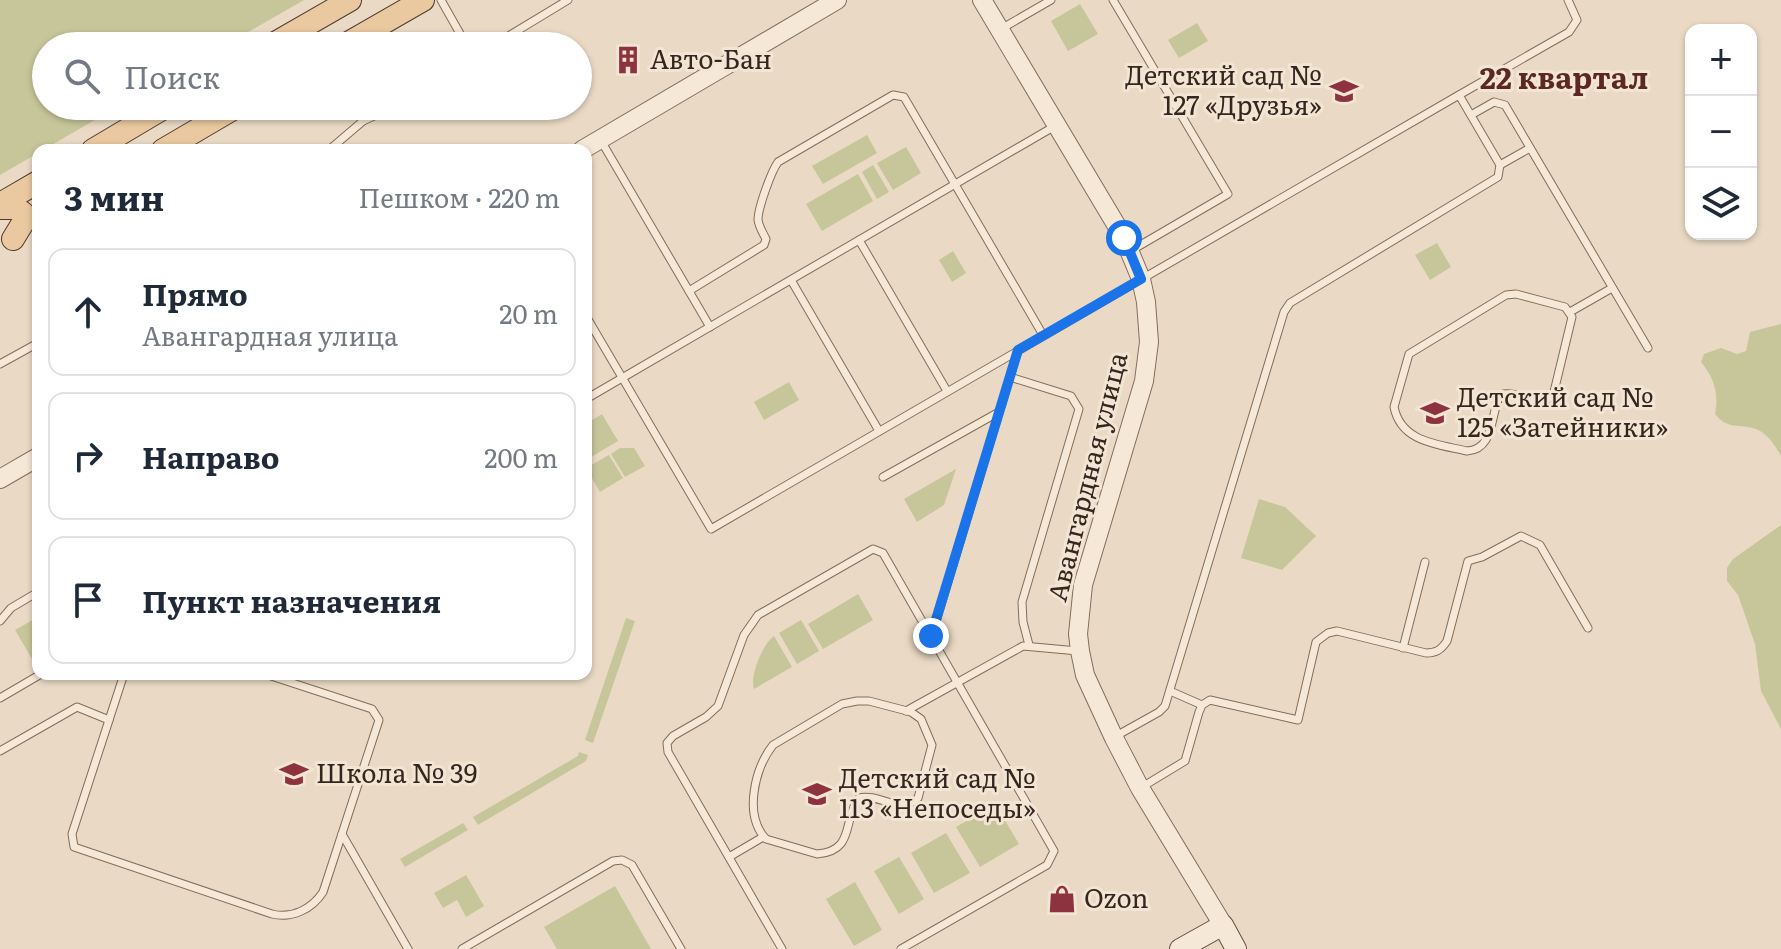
<!DOCTYPE html>
<html lang="ru">
<head>
<meta charset="utf-8">
<style>
  :root { --surface:#fff; --page:#f6f6f7; --text:#1f2937; --muted:#747a83; --line:#e0e1e3 }
  body { margin:0; font-family:Literata,serif; background:var(--page); color:var(--text) }
  .controls { position:absolute; right:24px; top:24px; display:grid; overflow:hidden; border-radius:16px; box-shadow:0 2px 6px #0004 }
  .controls button { width:72px; height:72px; display:grid; place-items:center; padding:0; border:0; border-bottom:2px solid var(--line); background:var(--surface); color:var(--text); font:40px sans-serif }
  .stop { position:absolute; width:24px; height:24px; margin:-18px; border:6px solid #1a73e8; border-radius:50%; background:#fff }
  .stop.end { background:#1a73e8; border-color:#fff; box-shadow:0 2px 8px #0008 }
  .list { margin:0; padding:0; list-style:none }
  h2 { display:flex; justify-content:space-between; align-items:center; height:104px; margin:0; padding:0 32px; font-size:34px }
  h2 small { font-size:26px; font-weight:400; color:var(--muted) }
  .list li { display:grid; grid-template-columns:52px 1fr auto; gap:24px; align-items:center; box-sizing:border-box; height:128px; margin:0 16px 16px; padding:0 16px; border:2px solid var(--line); border-radius:16px }
  .list b { display:block; font-size:30px; white-space:nowrap }
  .list p { margin:0; font-size:26px; white-space:nowrap; color:var(--muted) }
  .list em { font-size:26px; font-style:normal; color:var(--muted) }
  .icon { flex:none; width:44px; height:44px; fill:none; stroke:currentColor; stroke-width:2; stroke-linecap:round; stroke-linejoin:round }
  .map { position:relative; flex:none; width:1781px; height:949px; overflow:hidden }
  .search { position:absolute; background:var(--surface); box-shadow:0 2px 6px #0004; left:32px; top:32px; width:560px; height:88px; display:flex; align-items:center; gap:20px; box-sizing:border-box; padding:0 28px; border-radius:44px; color:var(--muted); font-size:30px }
  .panel { position:absolute; background:var(--surface); box-shadow:0 2px 6px #0004; left:32px; top:144px; width:560px; height:536px; border-radius:16px }
  .map>svg:first-child { display:block }
  .green { fill:#c7c69a }
  .lines { fill:none; stroke-linecap:round; stroke-linejoin:round }
  .service-casing { stroke:#836c5c; stroke-width:9 }
  .tertiary-casing { stroke:#836c5c; stroke-width:20 }
  .secondary-casing { stroke:#654d40; stroke-width:22 }
  .primary-casing { stroke:#513b30; stroke-width:24 }
  .service { stroke:#f6e8d7; stroke-width:7 }
  .tertiary { stroke:#f6e8d7; stroke-width:18 }
  .secondary { stroke:#f6e8d7; stroke-width:20 }
  .primary { stroke:#eac9a0; stroke-width:22 }
  .route { stroke:#1a73e8; stroke-width:10 }
  .labels { text-anchor:middle; stroke-width:6; stroke-linejoin:round; paint-order:stroke }
  .poi-label { font-size:26px; fill:#35271f; stroke:#f2e5d4; text-anchor:start }
  .street-label { font-size:26px; fill:#35271f; stroke:#f2e5d4 }
  .quarter-label { font-size:30px; font-weight:bold; fill:#5d2722; stroke:#f2e5d4 }
</style>
</head>
<body>
<div class="map">
<svg width="1781" height="949" viewBox="0 0 1781 949">
  <rect width="100%" height="100%" fill="#eadac5"/>
  <g class="green">
    <path d="M0 0H304L224 46H46V106H119L43 150H38V153L0 175Z"/>
    <path d="M1080 4 1098 34 1068 51 1051 21Z"/>
    <path d="M1197 23 1208 41 1179 58 1168 40Z"/>
    <path d="M867 135 877 153 823 184 812 166Z"/>
    <path d="M906 147 921 173 893 190 877 163Z"/>
    <path d="M873 165 889 192 877 199 862 172Z"/>
    <path d="M858 174 873 201 822 231 806 204Z"/>
    <path d="M1437 243 1451 267 1430 280 1415 255Z"/>
    <path d="M953 251 966 273 952 282 939 260Z"/>
    <path d="M1781 324V456C1756 408 1735 440 1715 414 1719 393 1714 378 1701 362L1704 354 1721 348 1737 354 1746 351 1750 332Z"/>
    <path d="M789 382 799 400 764 420 754 402Z"/>
    <path d="M602 414 618 441 586 460V424Z"/>
    <path d="M620 448H634L645 466 625 477 611 454Z"/>
    <path d="M609 455 623 478 600 492 586 468Z"/>
    <path d="M956 469 944 505 917 522 904 499Z"/>
    <path d="M1259 499 1285 507 1316 536 1282 570 1241 558Z"/>
    <path d="M1781 525V729L1761 691 1755 644 1738 595 1727 581V568L1733 559Z"/>
    <path d="M858 594 873 620 823 649 808 624Z"/>
    <path d="M38 617V656L32 659 15 630Z"/>
    <path d="M626 618 635 621 593 743 585 740Z"/>
    <path d="M801 620 819 651 797 664 779 633Z"/>
    <path d="M774 636 792 667 754 689C749 677 763 643 774 636Z"/>
    <path d="M579 752 588 755 586 761 478 825 473 817 578 756Z"/>
    <path d="M995 804 1019 844 980 867 956 827Z"/>
    <path d="M463 823 468 830 405 867 400 859Z"/>
    <path d="M946 833 970 873 934 893 911 853Z"/>
    <path d="M899 857 924 899 899 914 874 871Z"/>
    <path d="M466 875 484 906 466 917 457 900 443 908 434 893Z"/>
    <path d="M855 882 882 930 854 946 826 899Z"/>
    <path d="M615 886 651 949H557L544 927Z"/>
  </g>
  <g class="lines">
    <defs>
      <g id="service">
        <path d="M441 0 467 46"/>
        <path d="M1113 0 1228 194 1132 250"/>
        <path d="M1001 29 1051 0"/>
        <path d="M492 46 568 0"/>
        <path d="M1459 95 1569 32 1577 20 1568 0"/>
        <path d="M353 106 363 121 396 106"/>
        <path d="M1471 115 1494 102 1505 105 1648 348"/>
        <path d="M600 139 710 327"/>
        <path d="M329 150 363 121"/>
        <path d="M1500 165 1530 148"/>
        <path d="M859 240 947 391"/>
        <path d="M791 280 879 431"/>
        <path d="M689 291 764 245 766 239C763 233 759 227 758 220 758 208 771 172 778 162L893 95 904 97 1043 335"/>
        <path d="M1516 294 1565 307 1572 317 1553 396C1537 408 1518 389 1500 395 1490 415 1495 449 1467 451 1437 444 1401 442 1394 407L1409 354 1506 295Z"/>
        <path d="M1570 312 1612 288"/>
        <path d="M586 316 711 529 1459 95 1500 165 1498 177 1290 303 1284 312 1165 706 1159 712 1116 736"/>
        <path d="M0 364 38 343"/>
        <path d="M1010 377 1071 396 1079 409 1022 602 1023 622 1029 645"/>
        <path d="M586 399 1055 126"/>
        <path d="M883 477 999 412"/>
        <path d="M0 621 11 608 38 592"/>
        <path d="M932 635 1018 350"/>
        <path d="M1403 648 1425 562"/>
        <path d="M124 674 72 834 74 847 272 914C292 919 312 909 323 892L379 720 372 709 265 674"/>
        <path d="M1170 691 1202 705"/>
        <path d="M0 698 41 674"/>
        <path d="M857 701H869L911 712 921 719 932 745 918 798C900 815 880 793 859 798 842 820 856 851 817 854L766 839C743 815 755 768 773 745L842 704Z"/>
        <path d="M906 711 1023 646 1078 651"/>
        <path d="M0 751 77 707 109 720"/>
        <path d="M1142 787 1185 761 1199 712 1202 705 1210 700 1298 720 1316 642 1328 633 1337 631 1426 653C1436 653 1441 650 1447 641L1468 561 1482 557 1521 536 1540 545 1588 628"/>
        <path d="M342 834 408 949"/>
        <path d="M729 857 763 837"/>
        <path d="M462 949 613 861 622 860 632 865 681 949"/>
        <path d="M782 949 668 752 667 743 673 736 706 717 718 706 744 635 758 615 873 549 883 553 1054 851 1047 865 901 949"/>
      </g>
      <g id="tertiary">
        <path d="M982 0 1124 238 1141 279 1146 302 1149 342 1144 381 1083 585 1078 634 1080 651 1085 675 1114 738 1140 788 1223 925"/>
        <path d="M582 150 837 0"/>
        <path d="M0 479 38 457"/>
      </g>
      <path id="secondary" d="M1180 949 1223 925 1236 949"/>
      <g id="primary">
        <path d="M270 46 350 0"/>
        <path d="M343 46 423 0"/>
        <path d="M93 150 167 106"/>
        <path d="M163 150 238 106"/>
        <path d="M0 204 38 182"/>
        <path d="M0 208H16L23 213 24 221 13 239"/>
      </g>
    </defs>
    <use href="#service" class="service-casing"/>
    <use href="#tertiary" class="tertiary-casing"/>
    <use href="#secondary" class="secondary-casing"/>
    <use href="#primary" class="primary-casing"/>
    <use href="#service" class="service"/>
    <use href="#tertiary" class="tertiary"/>
    <use href="#secondary" class="secondary"/>
    <use href="#primary" class="primary"/>
  </g>
  <g class="lines">
    <path class="route" d="M931 636 1018 350 1141 279 1124 238"/>
  </g>
  <defs>
    <symbol id="building-bare" viewBox="-9 -9 18 18"><path d="M-4-6H4V6H1V3H-1V6H-4ZM-2.5-4.3h1.7v1.8h-1.7ZM.8-4.3h1.7v1.8H.8ZM-2.5-1h1.7V.8h-1.7ZM.8-1h1.7V.8H.8Z" fill="#8d323f" stroke="#f2e5d4" stroke-width="2.5" paint-order="stroke"/></symbol>
    <symbol id="school-bare" viewBox="-9 -9 18 18"><path d="M0-5L7-2L0 1L-7-2ZM-4 1L0 2.5L4 1V4Q0 6-4 4Z" fill="#8d323f" stroke="#f2e5d4" stroke-width="2.5" paint-order="stroke"/></symbol>
    <symbol id="shop-bare" viewBox="-9 -9 18 18"><path d="M-5-2.5h2.3a2.7 3.5 0 0 1 5.4 0H5L5.5 6h-11ZM-1.5-2.5h3a1.5 2.3 0 0 0-3 0Z" fill="#8d323f" stroke="#f2e5d4" stroke-width="2.5" paint-order="stroke"/></symbol>
  </defs>
  <g fill-rule="evenodd">
    <use href="#building-bare" x="608" y="40" width="40" height="40"/>
    <use href="#school-bare" x="1324" y="71" width="40" height="40"/>
    <use href="#school-bare" x="1415" y="393" width="40" height="40"/>
    <use href="#school-bare" x="274" y="754" width="40" height="40"/>
    <use href="#school-bare" x="797" y="774" width="40" height="40"/>
    <use href="#shop-bare" x="1042" y="879" width="40" height="40"/>
  </g>
  <g class="labels">
    <g class="poi-label">
      <text x="650" y="69">Авто-Бан</text>
      <text x="1322" y="85" text-anchor="end">Детский сад №<tspan x="1322" dy="30">127 «Друзья»</tspan></text>
      <text x="1457" y="407">Детский сад №<tspan x="1457" dy="30">125 «Затейники»</tspan></text>
      <text x="316" y="783">Школа № 39</text>
      <text x="839" y="788">Детский сад №<tspan x="839" dy="30">113 «Непоседы»</tspan></text>
      <text x="1084" y="908">Ozon</text>
    </g>
    <g class="street-label">
      <text transform="translate(1088 477) rotate(-76)" y="9">Авангардная улица</text>
    </g>
    <g class="quarter-label">
      <text x="1564" y="89">22 квартал</text>
    </g>
  </g>
</svg>
<div class="controls">
<button>+</button>
<button>−</button>
<button><svg class="icon" aria-label="layers" viewBox="0 0 24 24"><path d="M12 4l9 5-9 5-9-5zM3 14l9 5 9-5"/></svg></button>
</div>
<div class="stop" style="left:1124px;top:238px"></div>
<div class="stop end" style="left:931px;top:636px"></div>
<div class="search"><svg class="icon" aria-label="search" viewBox="0 0 24 24"><circle cx="10" cy="10" r="6"/><path d="M15 15l6 6"/></svg>Поиск</div>
<section class="panel">
<h2>3 мин<small>Пешком · 220 m</small></h2>
<ul class="list">
<li><svg class="icon" aria-label="ahead" viewBox="0 0 24 24"><path d="M12 20V5M6 11l6-6 6 6"/></svg><div><b>Прямо</b><p>Авангардная улица</p></div><em>20 m</em></li>
<li><svg class="icon" aria-label="right" viewBox="0 0 24 24"><path d="M7 20v-9h11M14 6l5 5-5 5"/></svg><div><b>Направо</b></div><em>200 m</em></li>
<li><svg class="icon" aria-label="arrive" viewBox="0 0 24 24"><path d="M6 21V4h12l-3 4 3 4H6"/></svg><div><b>Пункт назначения</b></div></li>
</ul>
</section>
</div>
</body>
</html>
